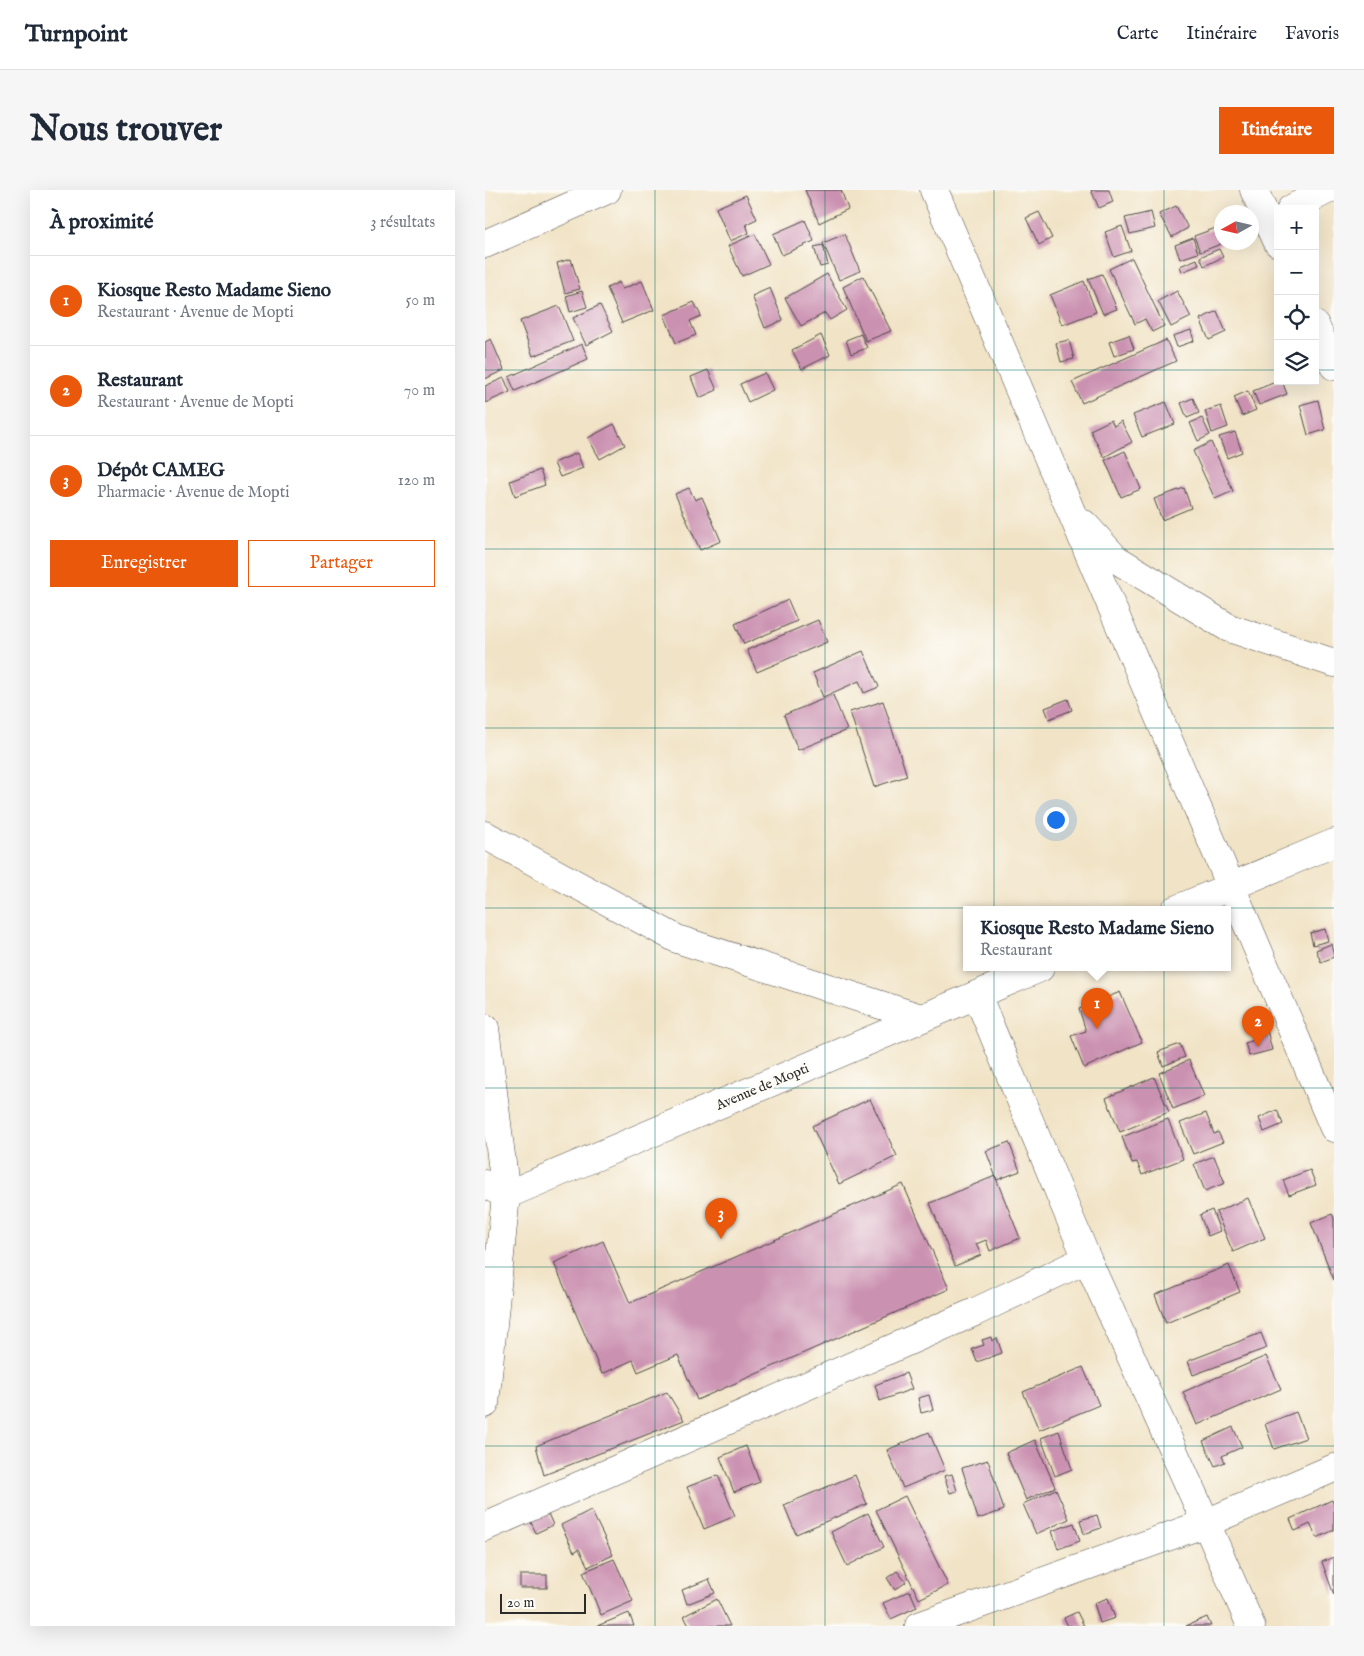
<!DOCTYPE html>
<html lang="fr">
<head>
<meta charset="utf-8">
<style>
  :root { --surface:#fff; --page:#f6f6f7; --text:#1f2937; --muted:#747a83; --line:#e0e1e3; --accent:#ea580c }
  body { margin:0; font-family:"IM FELL English",serif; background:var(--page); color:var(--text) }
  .controls { position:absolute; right:15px; top:15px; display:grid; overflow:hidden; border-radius:0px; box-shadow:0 5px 20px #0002 }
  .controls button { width:45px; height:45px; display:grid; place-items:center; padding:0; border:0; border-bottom:1px solid var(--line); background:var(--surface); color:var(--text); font:25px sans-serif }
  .compass { position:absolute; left:729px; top:15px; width:45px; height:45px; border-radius:50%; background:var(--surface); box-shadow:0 5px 20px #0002; rotate:262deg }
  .scale { position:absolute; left:15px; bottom:12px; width:86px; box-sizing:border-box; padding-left:5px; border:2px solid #2b2b2b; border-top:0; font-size:14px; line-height:18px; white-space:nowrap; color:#2b2b2b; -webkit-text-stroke:4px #fdfcf7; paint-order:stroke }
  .you { position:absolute; left:570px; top:629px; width:18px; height:18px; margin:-12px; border:4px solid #fff; border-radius:50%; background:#1a73e8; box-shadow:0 0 0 8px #1a73e833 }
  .badge { display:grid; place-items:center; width:32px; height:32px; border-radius:50%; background:var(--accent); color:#fff; font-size:16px; font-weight:700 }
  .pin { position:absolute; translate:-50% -41px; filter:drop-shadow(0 1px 2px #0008) }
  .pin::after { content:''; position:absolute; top:26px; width:18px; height:15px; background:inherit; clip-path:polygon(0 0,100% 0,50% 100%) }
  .popup { position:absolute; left:478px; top:716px; width:268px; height:65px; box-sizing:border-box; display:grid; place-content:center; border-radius:0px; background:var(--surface); filter:drop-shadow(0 1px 4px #0005); font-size:16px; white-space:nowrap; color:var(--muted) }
  .popup b { font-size:19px; color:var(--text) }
  .popup::after { content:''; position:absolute; left:50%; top:100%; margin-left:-10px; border:10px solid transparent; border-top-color:var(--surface) }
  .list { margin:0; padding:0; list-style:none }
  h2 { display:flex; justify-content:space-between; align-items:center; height:65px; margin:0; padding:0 20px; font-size:21px }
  h2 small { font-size:16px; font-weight:400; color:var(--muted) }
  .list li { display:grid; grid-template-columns:32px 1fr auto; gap:15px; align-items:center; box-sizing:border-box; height:90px; padding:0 20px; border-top:1px solid var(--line) }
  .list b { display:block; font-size:19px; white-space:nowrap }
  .list p { margin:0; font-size:16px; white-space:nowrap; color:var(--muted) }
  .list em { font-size:16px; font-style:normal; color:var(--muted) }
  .actions { display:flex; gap:10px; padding:15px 20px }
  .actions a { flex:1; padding:11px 0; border:1px solid var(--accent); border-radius:0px; text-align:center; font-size:18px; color:var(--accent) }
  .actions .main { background:var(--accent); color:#fff }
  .icon { flex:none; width:28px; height:28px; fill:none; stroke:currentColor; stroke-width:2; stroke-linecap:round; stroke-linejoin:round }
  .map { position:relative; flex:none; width:849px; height:1436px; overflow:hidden; border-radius:0px }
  header { display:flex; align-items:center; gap:30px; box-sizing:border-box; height:70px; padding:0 25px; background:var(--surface); border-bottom:1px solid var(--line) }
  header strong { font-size:24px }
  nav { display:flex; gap:28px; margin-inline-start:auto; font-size:18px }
  .intro { display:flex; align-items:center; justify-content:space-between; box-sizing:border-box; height:120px; padding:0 30px }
  h1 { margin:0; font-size:35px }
  .button { padding:12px 22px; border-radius:0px; background:var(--accent); color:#fff; font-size:18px; font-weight:700 }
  main { display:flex; gap:30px; padding:0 30px }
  aside { flex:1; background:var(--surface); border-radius:0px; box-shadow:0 5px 20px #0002 }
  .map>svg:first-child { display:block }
  .building { fill:#cb91b1 }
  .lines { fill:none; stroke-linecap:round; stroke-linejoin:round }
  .minor-casing { stroke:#494742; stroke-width:29 }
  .tertiary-casing { stroke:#494742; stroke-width:29 }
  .minor { stroke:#fff; stroke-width:28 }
  .tertiary { stroke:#fff; stroke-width:28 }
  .grid { fill:none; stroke:#0f766e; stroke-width:1; stroke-opacity:0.55 }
  .labels { text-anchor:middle; stroke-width:5; stroke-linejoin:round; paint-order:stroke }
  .street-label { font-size:14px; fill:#2b2b2b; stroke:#fdfcf7 }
</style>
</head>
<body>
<header>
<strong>Turnpoint</strong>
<nav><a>Carte</a><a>Itinéraire</a><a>Favoris</a></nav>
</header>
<div class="intro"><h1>Nous trouver</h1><a class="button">Itinéraire</a></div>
<main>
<aside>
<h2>À proximité<small>3 résultats</small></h2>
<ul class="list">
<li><span class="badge">1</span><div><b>Kiosque Resto Madame Sieno</b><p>Restaurant · Avenue de Mopti</p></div><em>50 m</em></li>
<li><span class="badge">2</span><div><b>Restaurant</b><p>Restaurant · Avenue de Mopti</p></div><em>70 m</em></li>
<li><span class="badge">3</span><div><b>Dépôt CAMEG</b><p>Pharmacie · Avenue de Mopti</p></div><em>120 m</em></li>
</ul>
<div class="actions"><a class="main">Enregistrer</a><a>Partager</a></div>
</aside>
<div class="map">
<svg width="849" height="1436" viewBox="0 0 849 1436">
  <rect width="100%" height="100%" fill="#fdfcf7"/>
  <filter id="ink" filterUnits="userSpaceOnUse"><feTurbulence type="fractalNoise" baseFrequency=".02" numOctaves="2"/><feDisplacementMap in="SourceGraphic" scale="10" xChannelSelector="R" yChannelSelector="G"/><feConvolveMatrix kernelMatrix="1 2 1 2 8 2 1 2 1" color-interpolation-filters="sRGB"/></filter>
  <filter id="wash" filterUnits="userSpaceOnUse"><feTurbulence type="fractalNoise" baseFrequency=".0096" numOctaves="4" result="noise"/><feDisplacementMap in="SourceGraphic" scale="20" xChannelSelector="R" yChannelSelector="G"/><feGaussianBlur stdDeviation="1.12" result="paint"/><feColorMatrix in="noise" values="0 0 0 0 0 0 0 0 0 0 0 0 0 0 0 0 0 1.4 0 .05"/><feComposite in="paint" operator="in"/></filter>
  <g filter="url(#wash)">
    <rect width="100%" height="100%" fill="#f1e3c6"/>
    <g id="blocks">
      <g class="building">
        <path d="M320 0H356L363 19 334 33Z"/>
        <path d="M606 0H624L628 12 614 18Z"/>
        <path d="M261 5 272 29 261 34 264 43 245 51 231 18Z"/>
        <path d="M691 16 703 38 687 47 674 24Z"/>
        <path d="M554 22 567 48 554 55 541 28Z"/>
        <path d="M666 22 670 38 645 44 640 28Z"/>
        <path d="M320 30 329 51 297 65 288 44Z"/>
        <path d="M637 36 646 61 629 67 620 42Z"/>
        <path d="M731 38 736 54 715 62 709 46Z"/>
        <path d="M270 44 284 74 257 86 243 56Z"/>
        <path d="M360 44 375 81 354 90 338 53Z"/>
        <path d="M708 48 713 63 695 69 690 55Z"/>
        <path d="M338 55 343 75 335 77 329 57Z"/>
        <path d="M734 59 738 67 719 76 715 67Z"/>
        <path d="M647 68 679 136 667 142 660 129 650 134 624 79Z"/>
        <path d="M86 69 95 99 80 103 72 73Z"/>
        <path d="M712 69 714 75 697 82 695 76Z"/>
        <path d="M342 84 362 120 345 130 340 123 316 136 300 108Z"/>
        <path d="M617 84 632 119 618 124 603 89Z"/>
        <path d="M378 86 406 141 381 151 358 97Z"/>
        <path d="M157 91 169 120 137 133 122 98 134 92 137 99Z"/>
        <path d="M599 91 611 122 577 135 565 105Z"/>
        <path d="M285 98 298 130 280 138 267 106Z"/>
        <path d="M97 101 102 117 85 122 81 106Z"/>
        <path d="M692 101 706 127 686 137 673 111Z"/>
        <path d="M209 112 216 126 205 131 211 145 191 153 179 125Z"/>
        <path d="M115 115 128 141 101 155 88 128Z"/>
        <path d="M74 116 88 151 48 166 35 131Z"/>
        <path d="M732 121 741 142 724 150 715 129Z"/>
        <path d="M706 140 709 151 692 157 688 146Z"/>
        <path d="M376 144 382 158 366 164 361 150Z"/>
        <path d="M336 145 345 165 317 179 307 160Z"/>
        <path d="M644 145 649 159 629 166 624 152Z"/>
        <path d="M6 149 19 180 0 189V152Z"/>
        <path d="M584 150 589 169 576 172 571 153Z"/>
        <path d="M681 150 691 171 597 213 587 192Z"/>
        <path d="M97 154 103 169 30 201 24 187Z"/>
        <path d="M223 180 232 200 214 208 206 187Z"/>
        <path d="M280 183 288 200 263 212 255 194Z"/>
        <path d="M19 188 25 202 0 213V196Z"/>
        <path d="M793 191H797L802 204 774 215 768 201Z"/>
        <path d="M763 201 771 220 757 226 749 207Z"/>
        <path d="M708 208 714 223 702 228 696 213Z"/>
        <path d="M833 210 840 240 823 245 815 215Z"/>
        <path d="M681 212 690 234 657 247 648 225Z"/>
        <path d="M736 216 743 237 727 243 720 221Z"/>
        <path d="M717 228 725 245 713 251 705 233Z"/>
        <path d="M626 230 629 236 636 231 647 252 619 267 605 240Z"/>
        <path d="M129 234 140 255 115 269 103 248Z"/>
        <path d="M750 242 757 262 742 268 734 247Z"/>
        <path d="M726 252 748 301 730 309 708 261Z"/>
        <path d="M640 261 656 299 636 307 620 270Z"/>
        <path d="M92 263 98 278 75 287 69 273Z"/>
        <path d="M55 280 60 295 30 306 25 291Z"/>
        <path d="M204 298 210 310 217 307 236 351 215 360 190 304Z"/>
        <path d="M699 298 706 318 677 330 669 309Z"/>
        <path d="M303 410 312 431 259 454 250 434Z"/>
        <path d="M333 430 342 452 272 482 262 460Z"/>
        <path d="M378 461 394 497 379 503 374 491 338 507 328 483Z"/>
        <path d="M348 505 362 540 313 560 299 525Z"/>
        <path d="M583 509 587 520 564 529 560 518Z"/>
        <path d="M398 511 422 586 389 597 365 522Z"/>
        <path d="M840 739 843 751 828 755 825 743Z"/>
        <path d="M846 754 849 767 836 772 831 760Z"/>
        <path d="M635 802 657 852 599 878 586 846 601 841 594 819Z"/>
        <path d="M781 836 787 860 764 866 760 853 773 849 770 838Z"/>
        <path d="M695 854 700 867 678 876 673 862Z"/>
        <path d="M704 870 719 906 688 919 674 883Z"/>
        <path d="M669 887 684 922 635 942 621 908Z"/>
        <path d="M385 909 412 966 354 994 327 936Z"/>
        <path d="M792 920 798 934 779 942 774 928Z"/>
        <path d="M721 923 729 944 733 942 738 952 708 964 695 933Z"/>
        <path d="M683 929 698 969 657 985 652 972 647 973 637 947Z"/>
        <path d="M524 952 535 981 512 990 501 961Z"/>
        <path d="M729 966 740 993 720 1001 709 974Z"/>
        <path d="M825 980 831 995 804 1005 798 990Z"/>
        <path d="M510 986 535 1048 505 1061 501 1050 491 1054 496 1065 470 1076 445 1013Z"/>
        <path d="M418 994 464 1099 212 1210 193 1165 153 1182 148 1170 117 1184 69 1073 118 1051 145 1113Z"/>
        <path d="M763 1008 780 1048 748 1062 731 1022Z"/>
        <path d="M727 1020 735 1041 723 1046 715 1025Z"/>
        <path d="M847 1024 849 1028V1090L826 1033Z"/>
        <path d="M744 1075 755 1102 681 1133 670 1105Z"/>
        <path d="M776 1143 782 1158 708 1185 703 1171Z"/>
        <path d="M506 1147 507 1151 512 1148 517 1163 492 1172 487 1159 499 1155 497 1150Z"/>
        <path d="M781 1166 796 1199 712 1235 698 1202Z"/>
        <path d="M598 1177 614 1215 554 1240 538 1202Z"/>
        <path d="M421 1183 427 1199 395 1211 390 1195Z"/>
        <path d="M182 1202 199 1230 59 1285 51 1256Z"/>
        <path d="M444 1205 448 1220 436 1223 433 1208Z"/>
        <path d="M811 1222 821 1248 789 1259 780 1234Z"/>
        <path d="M748 1237 757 1257 737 1266 740 1272 730 1276 718 1251Z"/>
        <path d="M574 1241 587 1279 570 1286 556 1248Z"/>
        <path d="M444 1242 460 1280 418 1298 402 1260Z"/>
        <path d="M550 1250 570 1297 541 1310 521 1263Z"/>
        <path d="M261 1256 275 1292 249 1302 235 1267Z"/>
        <path d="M503 1270 519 1320 493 1329 477 1278Z"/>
        <path d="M467 1284 472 1301 465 1303 459 1286Z"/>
        <path d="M233 1285 250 1326 219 1339 202 1297Z"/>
        <path d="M370 1285 382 1314 311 1344 299 1315Z"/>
        <path d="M571 1299 584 1329 551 1344 538 1314Z"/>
        <path d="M420 1306 463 1395 434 1409 391 1320Z"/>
        <path d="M847 1310 849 1315V1340L832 1348 825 1334 810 1341 805 1329Z"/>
        <path d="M61 1319 68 1335 51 1343 44 1328Z"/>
        <path d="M106 1320 128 1365 103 1377 94 1359 89 1362 76 1335Z"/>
        <path d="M383 1323 399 1357 362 1376 346 1342Z"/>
        <path d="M612 1325 616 1338 599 1344 595 1330Z"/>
        <path d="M589 1333 595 1351 573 1359 567 1341Z"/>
        <path d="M849 1367V1405L837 1372Z"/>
        <path d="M129 1369 148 1411 116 1425 98 1382Z"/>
        <path d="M412 1381 421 1392 410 1400 402 1388Z"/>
        <rect x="35" y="1385" width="27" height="13"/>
        <path d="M224 1389 230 1403 202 1414 197 1400Z"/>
        <path d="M425 1401 432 1417 406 1429 398 1413Z"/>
        <path d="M623 1408 630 1428 615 1433 609 1413Z"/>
        <path d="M232 1409 245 1436H204L199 1426Z"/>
        <path d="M592 1422 599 1436H583L579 1428Z"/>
        <path d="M144 1423 149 1436H112Z"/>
        <path d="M722 1427 726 1436H701Z"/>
      </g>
    </g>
  </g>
  <g filter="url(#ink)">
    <use href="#blocks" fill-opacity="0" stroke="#494742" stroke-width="1"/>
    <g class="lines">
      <defs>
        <g id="minor">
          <path d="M449 0 849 938"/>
          <path d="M769 0 793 53"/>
          <path d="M806 19 842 0"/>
          <path d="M0 54 122 0"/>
          <path d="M830 135 849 176"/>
          <path d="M599 334 631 369 744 438 849 473"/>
          <path d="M0 645 192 749 436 828"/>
          <path d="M0 838 21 1005"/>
          <path d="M602 1069 721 1333 766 1436"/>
          <path d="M0 1337 490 1122 602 1069 492 805"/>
          <path d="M434 1436 721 1333 849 1278"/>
        </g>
        <g id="tertiary">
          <path d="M690 720 849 653"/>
          <path d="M0 994 21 1005 555 778"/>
          <path d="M0 1214 21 1005"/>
        </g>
      </defs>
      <use href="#minor" class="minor-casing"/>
      <use href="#tertiary" class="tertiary-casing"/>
      <use href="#minor" class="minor"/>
      <use href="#tertiary" class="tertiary"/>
    </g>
  </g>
  <path class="grid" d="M170 0V1436M340 0V1436M509 0V1436M679 0V1436M0 180H793M830 180H849M0 359H849M0 538H849M0 718H849M0 898H849M0 1077H849M0 1256H849"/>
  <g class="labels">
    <g class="street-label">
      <text transform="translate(277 896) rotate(-23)" y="5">Avenue de Mopti</text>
    </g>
  </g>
</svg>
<div class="controls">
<button>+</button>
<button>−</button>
<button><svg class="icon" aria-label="locate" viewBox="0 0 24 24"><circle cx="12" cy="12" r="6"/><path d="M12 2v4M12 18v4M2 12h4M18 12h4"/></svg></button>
<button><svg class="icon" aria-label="layers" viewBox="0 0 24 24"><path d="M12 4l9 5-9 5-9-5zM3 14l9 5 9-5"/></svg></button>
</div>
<svg class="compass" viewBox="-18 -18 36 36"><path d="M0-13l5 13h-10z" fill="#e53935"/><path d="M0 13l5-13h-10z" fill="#747a83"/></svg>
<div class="scale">20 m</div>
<div class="you"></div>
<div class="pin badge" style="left:612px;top:839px">1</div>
<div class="popup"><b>Kiosque Resto Madame Sieno</b>Restaurant</div>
<div class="pin badge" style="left:773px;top:857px">2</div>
<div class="pin badge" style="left:236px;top:1049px">3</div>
</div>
</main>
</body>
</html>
